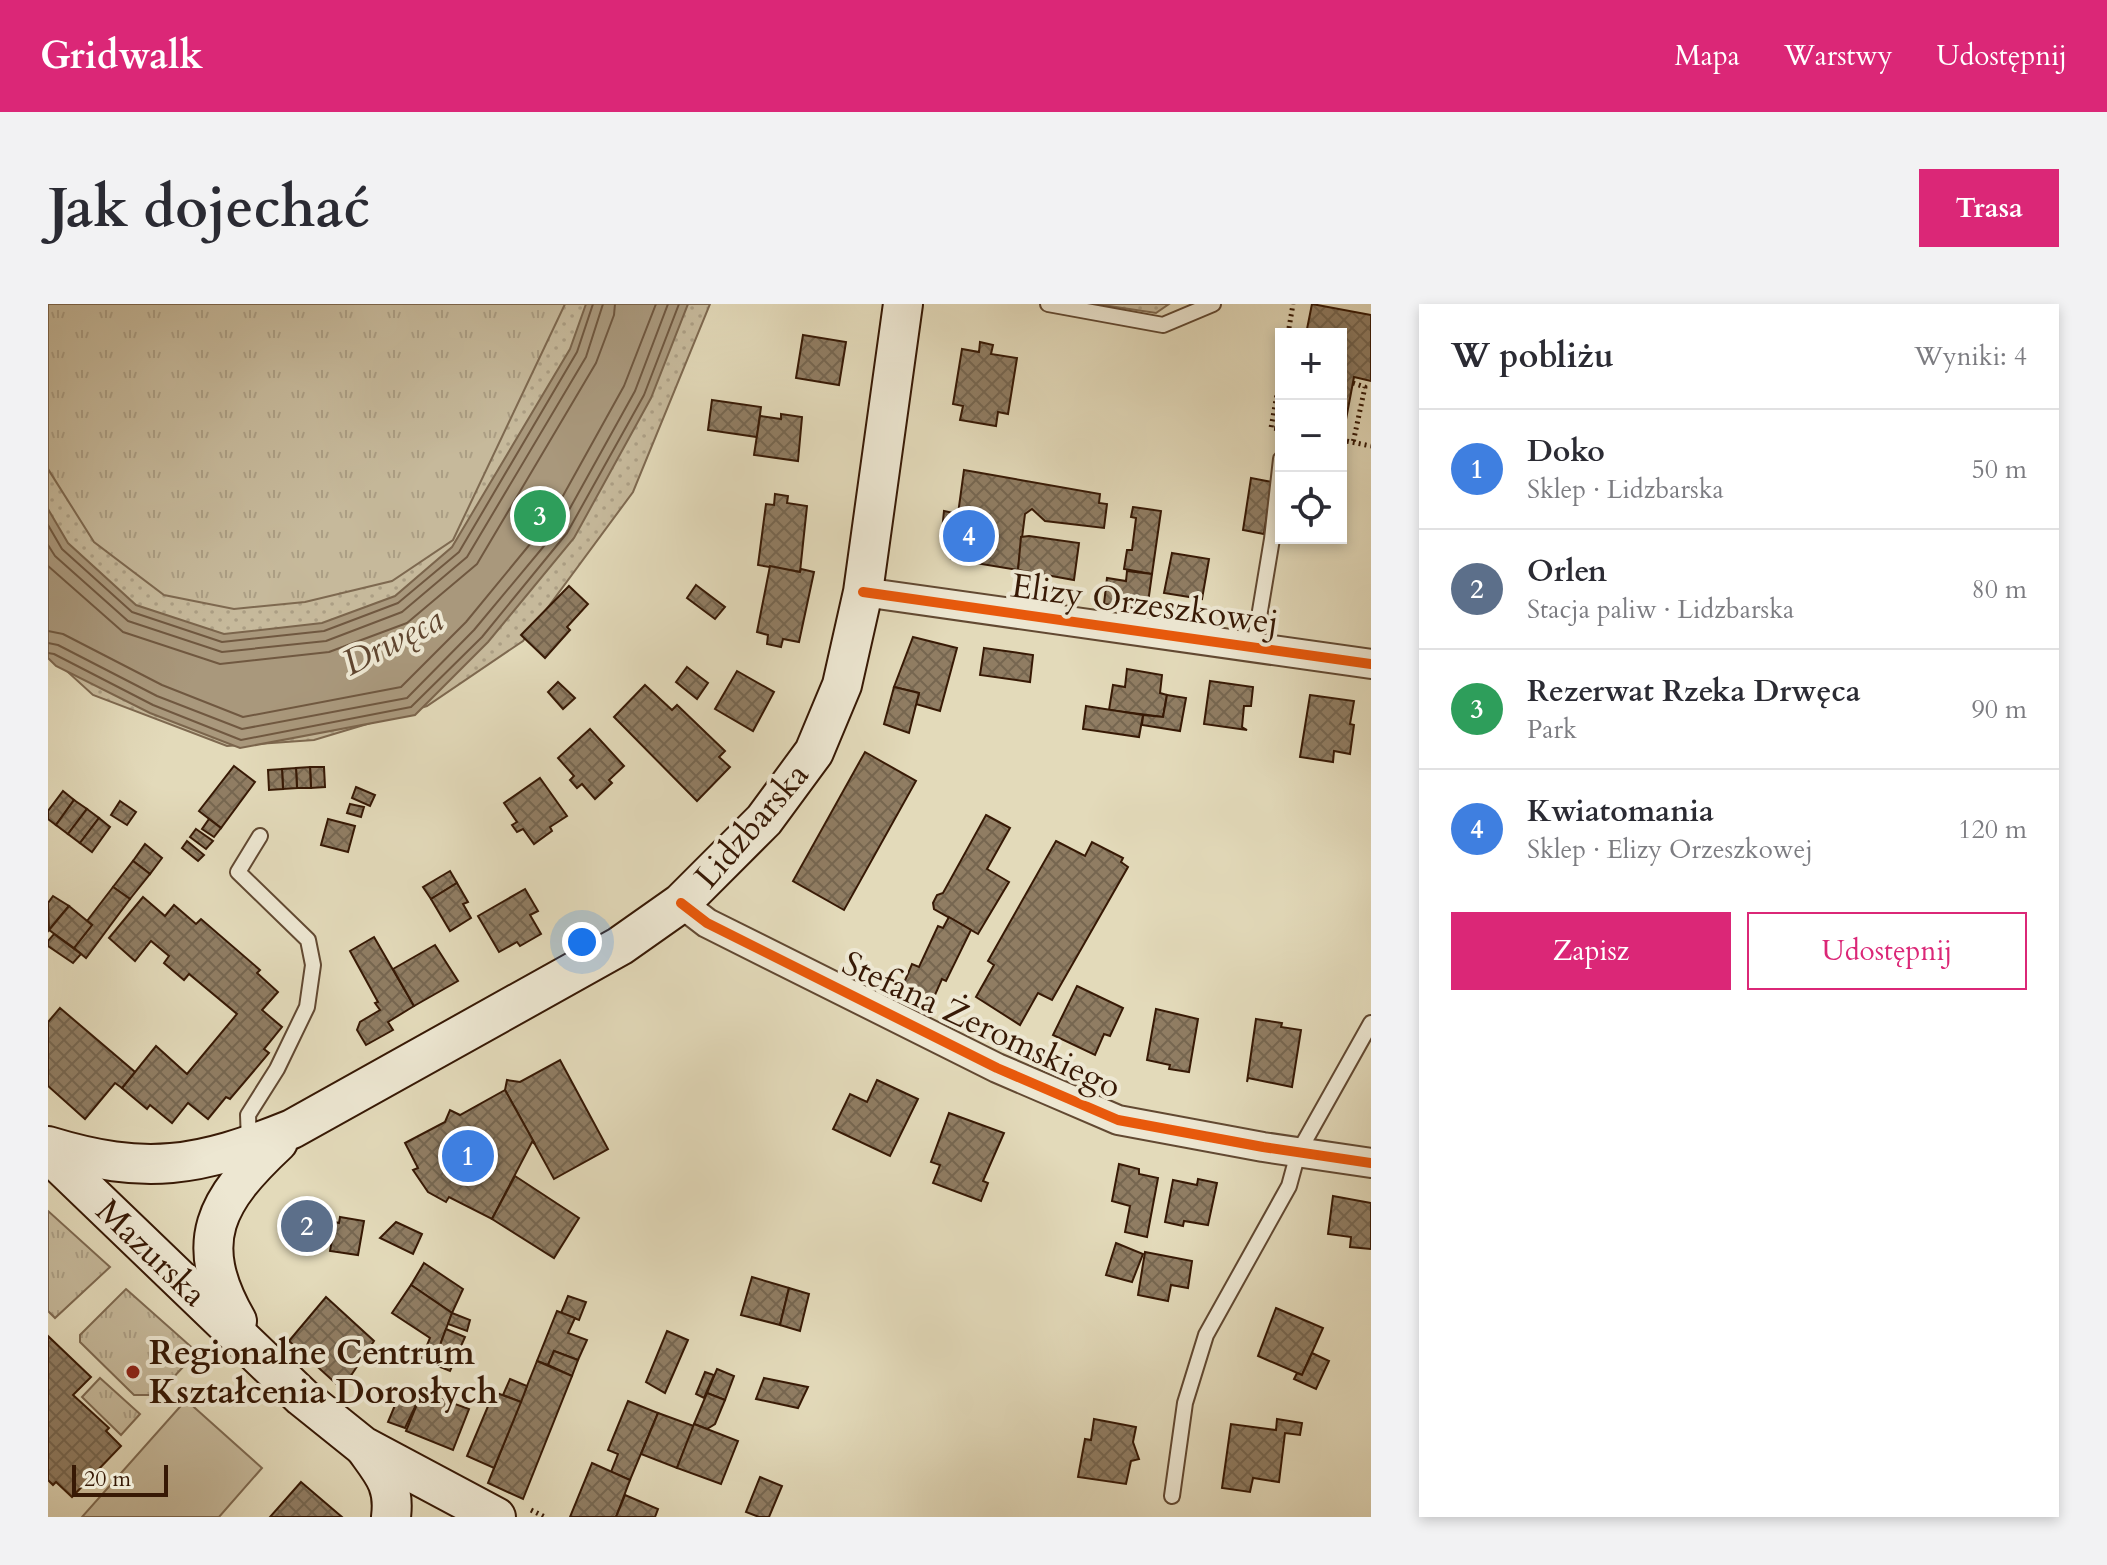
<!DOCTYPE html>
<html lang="pl">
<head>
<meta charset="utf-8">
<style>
  :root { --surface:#fff; --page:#f2f2f3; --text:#2b2b33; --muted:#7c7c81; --line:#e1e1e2; --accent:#db2777 }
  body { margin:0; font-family:Cardo,serif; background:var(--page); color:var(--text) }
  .controls { position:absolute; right:24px; top:24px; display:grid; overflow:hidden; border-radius:0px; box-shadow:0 4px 12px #0003 }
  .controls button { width:72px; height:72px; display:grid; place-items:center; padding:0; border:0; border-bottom:2px solid var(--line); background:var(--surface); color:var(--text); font:40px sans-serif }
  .scale { position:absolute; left:24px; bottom:20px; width:96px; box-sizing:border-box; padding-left:8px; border:4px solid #371905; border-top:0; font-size:22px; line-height:28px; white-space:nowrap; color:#371905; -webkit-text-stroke:6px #ede7d2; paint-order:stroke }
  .you { position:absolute; left:534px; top:638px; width:28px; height:28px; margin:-20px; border:6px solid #fff; border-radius:50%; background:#1a73e8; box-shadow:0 0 0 12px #1a73e833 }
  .badge { display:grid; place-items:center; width:52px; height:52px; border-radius:50%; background:var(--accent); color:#fff; font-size:26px; font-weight:700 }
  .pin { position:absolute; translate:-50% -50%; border:4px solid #fff; box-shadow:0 2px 8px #0006 }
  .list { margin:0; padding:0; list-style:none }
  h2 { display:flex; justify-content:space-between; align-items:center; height:104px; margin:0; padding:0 32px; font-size:34px }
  h2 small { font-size:26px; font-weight:400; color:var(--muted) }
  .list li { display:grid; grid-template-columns:52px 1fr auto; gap:24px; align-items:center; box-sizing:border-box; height:120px; padding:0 32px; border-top:2px solid var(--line) }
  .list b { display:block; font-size:30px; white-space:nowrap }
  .list p { margin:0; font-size:26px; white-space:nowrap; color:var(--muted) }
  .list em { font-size:26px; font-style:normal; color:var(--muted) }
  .actions { display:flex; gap:16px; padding:24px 32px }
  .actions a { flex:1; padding:18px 0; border:2px solid var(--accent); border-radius:0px; text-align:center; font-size:28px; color:var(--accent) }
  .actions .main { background:var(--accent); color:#fff }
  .icon { flex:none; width:44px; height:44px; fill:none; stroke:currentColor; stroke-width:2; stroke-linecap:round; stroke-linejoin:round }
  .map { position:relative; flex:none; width:1323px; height:1213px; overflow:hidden; border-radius:0px }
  header { display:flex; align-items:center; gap:48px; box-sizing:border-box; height:112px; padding:0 40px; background:var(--accent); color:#fff }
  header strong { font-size:38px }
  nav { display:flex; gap:44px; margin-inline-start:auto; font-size:28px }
  .intro { display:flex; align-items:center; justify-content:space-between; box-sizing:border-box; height:192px; padding:0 48px }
  h1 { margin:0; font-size:56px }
  .button { padding:20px 36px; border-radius:0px; background:var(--accent); color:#fff; font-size:28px; font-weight:700 }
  main { display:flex; gap:48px; padding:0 48px }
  aside { flex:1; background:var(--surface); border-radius:0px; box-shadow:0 4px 12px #0003 }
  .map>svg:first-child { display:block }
  .grass { fill:url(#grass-tufts); stroke:#7e6950; stroke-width:2 }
  .park { fill:url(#park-dots); stroke:#7e6950; stroke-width:2 }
  .garden { fill:#c6b99b; stroke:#7e6950; stroke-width:2 }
  .water { fill:#a9987c; stroke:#7b654c; stroke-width:2 }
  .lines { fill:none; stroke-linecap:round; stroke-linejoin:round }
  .shore { stroke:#705840; stroke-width:2 }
  .building { fill:url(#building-cross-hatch); stroke:#371905; stroke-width:2 }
  .service-casing { stroke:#624932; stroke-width:18 }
  .minor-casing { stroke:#624932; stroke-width:32 }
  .secondary-casing { stroke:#371905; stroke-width:42 }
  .path { stroke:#371905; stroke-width:5; stroke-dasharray:2 4; stroke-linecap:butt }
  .service { stroke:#ede7d2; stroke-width:14 }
  .minor { stroke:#ede7d2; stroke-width:28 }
  .secondary { stroke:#ede7d2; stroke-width:38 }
  .cycleway-casing { stroke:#ede7d2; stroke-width:15 }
  .cycleway { stroke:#e8590c; stroke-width:10 }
  .poi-dot { fill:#8f2418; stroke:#ede7d2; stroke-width:3 }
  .labels { text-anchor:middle; stroke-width:8; stroke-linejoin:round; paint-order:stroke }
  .street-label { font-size:34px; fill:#371905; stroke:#ede7d2 }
  .poi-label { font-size:34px; font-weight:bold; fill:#371905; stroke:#ede7d2; text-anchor:start }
  .water-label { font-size:36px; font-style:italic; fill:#5f452f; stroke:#ede7d2 }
</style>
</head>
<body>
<header>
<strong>Gridwalk</strong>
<nav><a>Mapa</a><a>Warstwy</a><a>Udostępnij</a></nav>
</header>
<div class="intro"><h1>Jak dojechać</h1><a class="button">Trasa</a></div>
<main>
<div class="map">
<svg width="1323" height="1213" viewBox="0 0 1323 1213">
  <defs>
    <pattern id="grass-tufts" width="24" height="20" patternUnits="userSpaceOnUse" patternTransform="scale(2)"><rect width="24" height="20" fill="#c6b99b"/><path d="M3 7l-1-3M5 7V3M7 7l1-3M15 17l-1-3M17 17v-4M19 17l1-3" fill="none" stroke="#ab9e84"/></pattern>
    <pattern id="park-dots" width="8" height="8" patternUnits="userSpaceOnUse" patternTransform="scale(2)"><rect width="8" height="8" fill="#c6b99b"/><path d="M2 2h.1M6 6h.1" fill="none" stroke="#ab9e84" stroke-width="1.8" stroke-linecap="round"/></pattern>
    <pattern id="building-cross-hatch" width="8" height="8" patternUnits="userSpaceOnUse" patternTransform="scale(2)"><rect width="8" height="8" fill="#907d63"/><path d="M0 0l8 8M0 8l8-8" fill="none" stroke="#766650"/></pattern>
  </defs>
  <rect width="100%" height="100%" fill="#e3daba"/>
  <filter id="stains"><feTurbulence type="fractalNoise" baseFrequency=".0025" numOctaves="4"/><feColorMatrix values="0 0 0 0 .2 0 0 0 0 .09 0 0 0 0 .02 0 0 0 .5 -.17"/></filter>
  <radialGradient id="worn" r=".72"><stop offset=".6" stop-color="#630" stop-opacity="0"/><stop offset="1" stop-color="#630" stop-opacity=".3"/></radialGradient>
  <g class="grass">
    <path d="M0 0H526L404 244 274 319 88 301 0 205Z"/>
    <path d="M0 907 62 963 7 1014 0 1007Z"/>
    <path d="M78 985 149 1048 109 1091H86L32 1038V1031Z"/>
    <path d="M52 1074 92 1110 73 1131 34 1093Z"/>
  </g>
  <g class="park">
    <path d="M517 0H662L585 188 475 337 379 402 266 436 179 442 45 391 0 350V165L46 238 116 291 186 305 257 298 344 277 405 236Z"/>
    <path d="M1048 0H1121L1108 9Z"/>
  </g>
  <path class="garden" d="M138 1096 214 1164 171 1213H34Z"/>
  <path class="water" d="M538 0H640L603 94 526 234 440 338 367 411 192 444 102 409 8 362 0 354V205L20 239 88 301 176 330 274 319 347 292 404 243 522 45Z"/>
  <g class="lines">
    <g class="shore">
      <path d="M0 221 14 245 84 308 174 338 276 327 350 299 411 248 529 48 545 0"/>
      <path d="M0 241 7 252 80 317 174 348 278 337 354 308 419 253 538 53 555 0"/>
      <path d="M0 262 75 328 172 360 281 348 359 319 429 260 548 59 566 11 567 0"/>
      <path d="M0 327 15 330 114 381 195 413 353 383 418 318 501 217 576 82 608 0"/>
      <path d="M0 339 10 341 109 392 194 425 359 394 426 326 511 224 587 87 620 0"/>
      <path d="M0 349 6 350 105 401 193 436 363 403 434 333 519 229 596 91 631 0"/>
    </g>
  </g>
  <g class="building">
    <path d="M1264 0 1323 11V77L1306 73 1296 126 1293 125V30H1258Z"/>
    <path d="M755 31 798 38 791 81 748 74Z"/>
    <path d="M932 38 945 41 943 50 969 54 960 110 950 108 948 122 912 116 915 102 905 100 914 45 931 48Z"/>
    <path d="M664 96 713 103 709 133 660 126Z"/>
    <path d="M733 110 754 113 750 157 706 151 712 112 733 115Z"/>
    <path d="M916 166 1052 190 1051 199 1059 200 1056 224 997 217 984 205 977 210 970 266 903 255 905 240 893 237 896 207 910 210Z"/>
    <path d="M1203 174 1224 178 1216 230 1195 226Z"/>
    <path d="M727 190 740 192 739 199 759 202 752 268 710 261 718 200 726 201Z"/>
    <path d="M1085 203 1113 207 1104 270 1076 265 1079 246H1084L1088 214 1083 213Z"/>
    <path d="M981 232 1031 239 1026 276 970 266 973 233Z"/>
    <path d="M1124 249 1161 255 1154 295 1116 289Z"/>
    <path d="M722 262 752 268 753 265 766 268 751 338 735 335 733 343 719 340 720 331 709 328Z"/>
    <path d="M1079 267 1104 270 1099 306 1056 300 1059 274 1078 277Z"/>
    <path d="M648 281 677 303 667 315 639 294Z"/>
    <path d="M521 282 540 300 519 323 522 326 497 354 473 331Z"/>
    <path d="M865 333 909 344 892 407 868 400 871 389 846 383Z"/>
    <path d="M936 344 985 351 982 378 932 371Z"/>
    <path d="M639 363 660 379 649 395 628 378Z"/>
    <path d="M1079 365 1114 371 1112 389 1119 391 1115 413 1061 406 1065 381 1077 383Z"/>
    <path d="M689 367 726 388 705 427 667 405Z"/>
    <path d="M1162 377 1205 383 1203 402H1196L1194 423 1199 426 1156 420Z"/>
    <path d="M510 378 527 394 515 405 500 388Z"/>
    <path d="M597 381 624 406 629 401 677 447 671 453 682 463 649 497 566 413Z"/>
    <path d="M846 383 871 389 861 429 836 420Z"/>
    <path d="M1119 391 1138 394 1132 427 1094 421 1095 411 1115 413Z"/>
    <path d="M1262 391 1306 397 1302 420 1306 421 1302 450 1286 447 1285 458 1252 453Z"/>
    <path d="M1038 402 1095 411 1091 433 1035 425Z"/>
    <path d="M542 425 576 462 561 476 564 479 547 495 534 480 529 484 522 476 526 472 510 454Z"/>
    <path d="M817 448 868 477 796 606 745 577Z"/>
    <path d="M186 462 207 478 173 524 151 507Z"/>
    <path d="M262 463H276L277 483 263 484Z"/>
    <path d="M262 463 263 484H249L248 464Z"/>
    <path d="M248 464 249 484 235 485 234 465Z"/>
    <path d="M234 465 235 485 221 486 220 466Z"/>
    <path d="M492 474 519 512 502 523 504 527 486 540 475 525 469 528 464 521 469 518 456 499Z"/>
    <path d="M308 483 327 491 322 502 304 494Z"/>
    <path d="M15 487 26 496 8 521 0 515V507Z"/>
    <path d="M26 496 39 505 20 530 8 521Z"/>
    <path d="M72 497 88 508 79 521 63 511Z"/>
    <path d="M302 500 316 503 313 513 299 509Z"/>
    <path d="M39 505 51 514 32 539 20 530Z"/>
    <path d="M938 511 962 524 939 565 961 578 930 630 886 605 885 599 889 591 895 589Z"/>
    <path d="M51 514 62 523 44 548 32 539Z"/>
    <path d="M161 515 173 524 166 533 154 525Z"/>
    <path d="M280 515 307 522 300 548 273 541Z"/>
    <path d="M148 525 165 537 158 545 142 533Z"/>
    <path d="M139 537 156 551 150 557 134 544Z"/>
    <path d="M1008 537 1037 552 1044 538 1075 554 1073 558 1080 563 1004 696 990 689 972 721 928 693 946 661 940 657Z"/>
    <path d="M97 540 114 554 102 570 85 557Z"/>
    <path d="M85 557 102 570 82 595 65 583Z"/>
    <path d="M402 567 409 579 383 595 375 583Z"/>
    <path d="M409 579 420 598 415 600 423 614 402 627 383 595Z"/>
    <path d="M65 583 82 595 38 654 26 644 44 621 39 617Z"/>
    <path d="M477 585 490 607 482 611 493 630 472 642 469 638 451 648 430 612Z"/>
    <path d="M5 592 21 602 1 626 0 599Z"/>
    <path d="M95 593 117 612 126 601 148 620 153 615 212 666 209 669 230 688 214 706 234 723 216 745 221 749 182 795 178 793 160 815 140 799 124 819 102 801 99 805 74 784 108 742 139 770 189 710 141 670 136 676 116 659 121 652 103 637 87 657 61 634Z"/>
    <path d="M21 602 44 621 26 644 1 626Z"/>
    <path d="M901 613 923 626 898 677 894 675 883 700 853 686 864 660 871 663 890 622 895 624Z"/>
    <path d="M6 630 33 650 25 659 0 642V637Z"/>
    <path d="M326 633 366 702 340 718 345 726 318 741 309 726 312 718 332 706 327 699 330 698 302 647Z"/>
    <path d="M387 641 410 677 366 702 345 665Z"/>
    <path d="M1029 682 1075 704 1062 732 1056 730 1047 751 1005 731Z"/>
    <path d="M12 704 87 768 74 784 67 779 37 815 0 782V718Z"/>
    <path d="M1108 705 1150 715 1141 768 1121 765 1122 761 1099 756Z"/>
    <path d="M1208 715 1234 719 1233 723 1253 726 1244 783 1200 774 1199 778Z"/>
    <path d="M512 756 560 845 506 875 457 786 459 776 472 778Z"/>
    <path d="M829 776 870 795 842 852 785 825 802 790 819 798Z"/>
    <path d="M457 786 487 840 484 838 444 915 401 893 398 898 380 888 365 866 370 864 357 839 397 818 402 806 412 811Z"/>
    <path d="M901 809 956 829 935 877 940 879 933 897 885 879 892 861 883 858Z"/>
    <path d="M1071 860 1091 865V870L1110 874 1099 933 1077 928 1082 902 1064 897Z"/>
    <path d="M467 872 531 914 506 954 444 915Z"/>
    <path d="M1150 875 1169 879 1160 921 1136 917 1135 922 1117 918 1125 876 1149 881Z"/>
    <path d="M1285 892 1323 899V945L1302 943 1303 933 1280 930Z"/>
    <path d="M292 913 316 917 310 951 282 947 287 918 291 919Z"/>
    <path d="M348 918 374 930 365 950 332 934Z"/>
    <path d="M1068 939 1095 950 1084 978 1058 971Z"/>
    <path d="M1097 948 1144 957 1140 984 1123 981 1120 997 1090 991Z"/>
    <path d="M376 959 415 985 404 1009 363 981Z"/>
    <path d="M704 973 741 984 732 1021 693 1011Z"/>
    <path d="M363 981 404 1009 385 1060 373 1056 382 1034 344 1009Z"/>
    <path d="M741 984 761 990 752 1027 732 1021Z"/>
    <path d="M520 992 538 998 531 1016 513 1009Z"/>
    <path d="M278 993 326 1037 294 1085 241 1037Z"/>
    <path d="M1228 1004 1275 1024 1254 1071 1210 1052Z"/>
    <path d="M509 1007 527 1014 520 1029 539 1036 530 1056 506 1047 500 1061 489 1057Z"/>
    <path d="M404 1009 422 1016 419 1027 400 1020Z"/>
    <path d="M398 1025 417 1033 402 1067 385 1060Z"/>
    <path d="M619 1027 640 1036 617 1089 598 1078Z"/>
    <path d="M0 1032 43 1073 25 1091 61 1124 58 1127 73 1142 24 1193 8 1178 5 1181 0 1176Z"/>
    <path d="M506 1047 530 1056 524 1072 500 1061Z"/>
    <path d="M1264 1049 1281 1057 1268 1085 1246 1075 1249 1069 1254 1071Z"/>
    <path d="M489 1057 524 1072 475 1195 440 1179Z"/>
    <path d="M669 1065 686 1072 677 1096 659 1089Z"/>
    <path d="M657 1068 666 1071 656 1094 648 1090Z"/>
    <path d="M716 1074 760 1083 750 1104 708 1095Z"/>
    <path d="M462 1075 479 1082 473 1098 455 1091Z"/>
    <path d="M374 1088 421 1105 405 1146 358 1127Z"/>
    <path d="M446 1088 473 1098 446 1164 419 1152Z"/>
    <path d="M659 1089 677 1096 667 1120 659 1125 646 1120Z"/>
    <path d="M350 1094 368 1101 357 1124 340 1118Z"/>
    <path d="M580 1097 610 1109 582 1176 563 1168 570 1150 560 1146Z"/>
    <path d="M610 1109 646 1122 629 1164 593 1150Z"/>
    <path d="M1046 1115 1088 1123 1085 1138 1091 1155 1083 1157 1078 1180 1030 1173 1037 1135 1043 1136Z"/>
    <path d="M1229 1115 1254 1119 1252 1131 1237 1129 1231 1178 1205 1174 1202 1188 1174 1184 1183 1120 1228 1126Z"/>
    <path d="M646 1120 690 1137 673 1180 629 1164Z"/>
    <path d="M544 1159 582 1176 568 1213H522Z"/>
    <path d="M712 1173 734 1182 721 1213H711L698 1208Z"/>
    <path d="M253 1178 294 1213H222Z"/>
    <path d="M577 1191 610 1205 607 1213H568Z"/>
  </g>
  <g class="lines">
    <defs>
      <g id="service">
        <path d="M1000 0 1115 21 1165 0"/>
        <path d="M1206 343 1224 235 1233 155"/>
        <path d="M201 838 200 811 229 765 259 703 265 661 260 636 190 568 212 532"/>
        <path d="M1124 1192 1137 1099 1158 1031 1241 882 1250 849 1323 719"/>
      </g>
      <g id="minor">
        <path d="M815 288 1323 360"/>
        <path d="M633 599 659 619 949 764 1070 816 1215 843 1323 859"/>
      </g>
      <g id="secondary">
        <path d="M0 842C98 872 150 863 244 825L572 642 633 599 716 516 766 448 794 381 815 288 855 0"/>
        <path d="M0 849 254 1093 315 1142 448 1213"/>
        <path d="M189 1017C143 937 168 896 230 838"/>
        <path d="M317 1144C335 1169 347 1181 343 1213"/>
      </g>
    </defs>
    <use href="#service" class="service-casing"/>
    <use href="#minor" class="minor-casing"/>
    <use href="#secondary" class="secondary-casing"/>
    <g class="path">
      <path d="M1240 30 1245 0"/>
      <path d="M1233 68 1223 124 1233 125"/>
      <path d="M1305 79 1317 83 1305 139"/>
      <path d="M1293 136 1323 142"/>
      <path d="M483 1206 497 1213"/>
    </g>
    <use href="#service" class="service"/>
    <use href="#minor" class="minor"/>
    <use href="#secondary" class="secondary"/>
    <defs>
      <g id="cycleway">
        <path d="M815 288 1323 360"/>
        <path d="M633 599 659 619 949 764 1070 816 1215 843 1323 859"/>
      </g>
    </defs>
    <use href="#cycleway" class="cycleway-casing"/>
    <use href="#cycleway" class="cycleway"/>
  </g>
  <circle class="poi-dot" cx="85" cy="1068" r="8"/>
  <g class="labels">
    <g class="street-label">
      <text transform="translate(1097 299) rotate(8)" y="12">Elizy Orzeszkowej</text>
      <text transform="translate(703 521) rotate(-49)" y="12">Lidzbarska</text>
      <text transform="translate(934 720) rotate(25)" y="12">Stefana Żeromskiego</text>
      <text transform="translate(104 948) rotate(44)" y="12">Mazurska</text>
    </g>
    <g class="poi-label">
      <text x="101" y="1060">Regionalne Centrum<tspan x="101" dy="39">Kształcenia Dorosłych</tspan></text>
    </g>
    <g class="water-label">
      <text transform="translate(344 336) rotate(-27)" y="13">Drwęca</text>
    </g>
  </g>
  <rect width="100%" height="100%" filter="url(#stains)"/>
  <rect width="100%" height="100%" fill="url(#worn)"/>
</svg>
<div class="controls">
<button>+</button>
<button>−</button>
<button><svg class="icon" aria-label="locate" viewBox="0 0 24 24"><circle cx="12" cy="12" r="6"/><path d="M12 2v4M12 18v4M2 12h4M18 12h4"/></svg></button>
</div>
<div class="scale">20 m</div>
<div class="you"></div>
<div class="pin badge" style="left:420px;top:852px;background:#3f7fe0">1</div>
<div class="pin badge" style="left:259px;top:922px;background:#5c6f8a">2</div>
<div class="pin badge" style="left:492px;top:212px;background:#2e9e5b">3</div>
<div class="pin badge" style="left:921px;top:232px;background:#3f7fe0">4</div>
</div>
<aside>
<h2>W pobliżu<small>Wyniki: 4</small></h2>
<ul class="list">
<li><span class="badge" style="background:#3f7fe0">1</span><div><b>Doko</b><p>Sklep · Lidzbarska</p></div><em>50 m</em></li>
<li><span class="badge" style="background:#5c6f8a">2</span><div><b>Orlen</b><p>Stacja paliw · Lidzbarska</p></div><em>80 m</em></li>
<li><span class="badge" style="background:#2e9e5b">3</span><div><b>Rezerwat Rzeka Drwęca</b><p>Park</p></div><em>90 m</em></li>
<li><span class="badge" style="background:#3f7fe0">4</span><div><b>Kwiatomania</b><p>Sklep · Elizy Orzeszkowej</p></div><em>120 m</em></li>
</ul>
<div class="actions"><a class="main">Zapisz</a><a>Udostępnij</a></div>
</aside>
</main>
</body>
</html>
